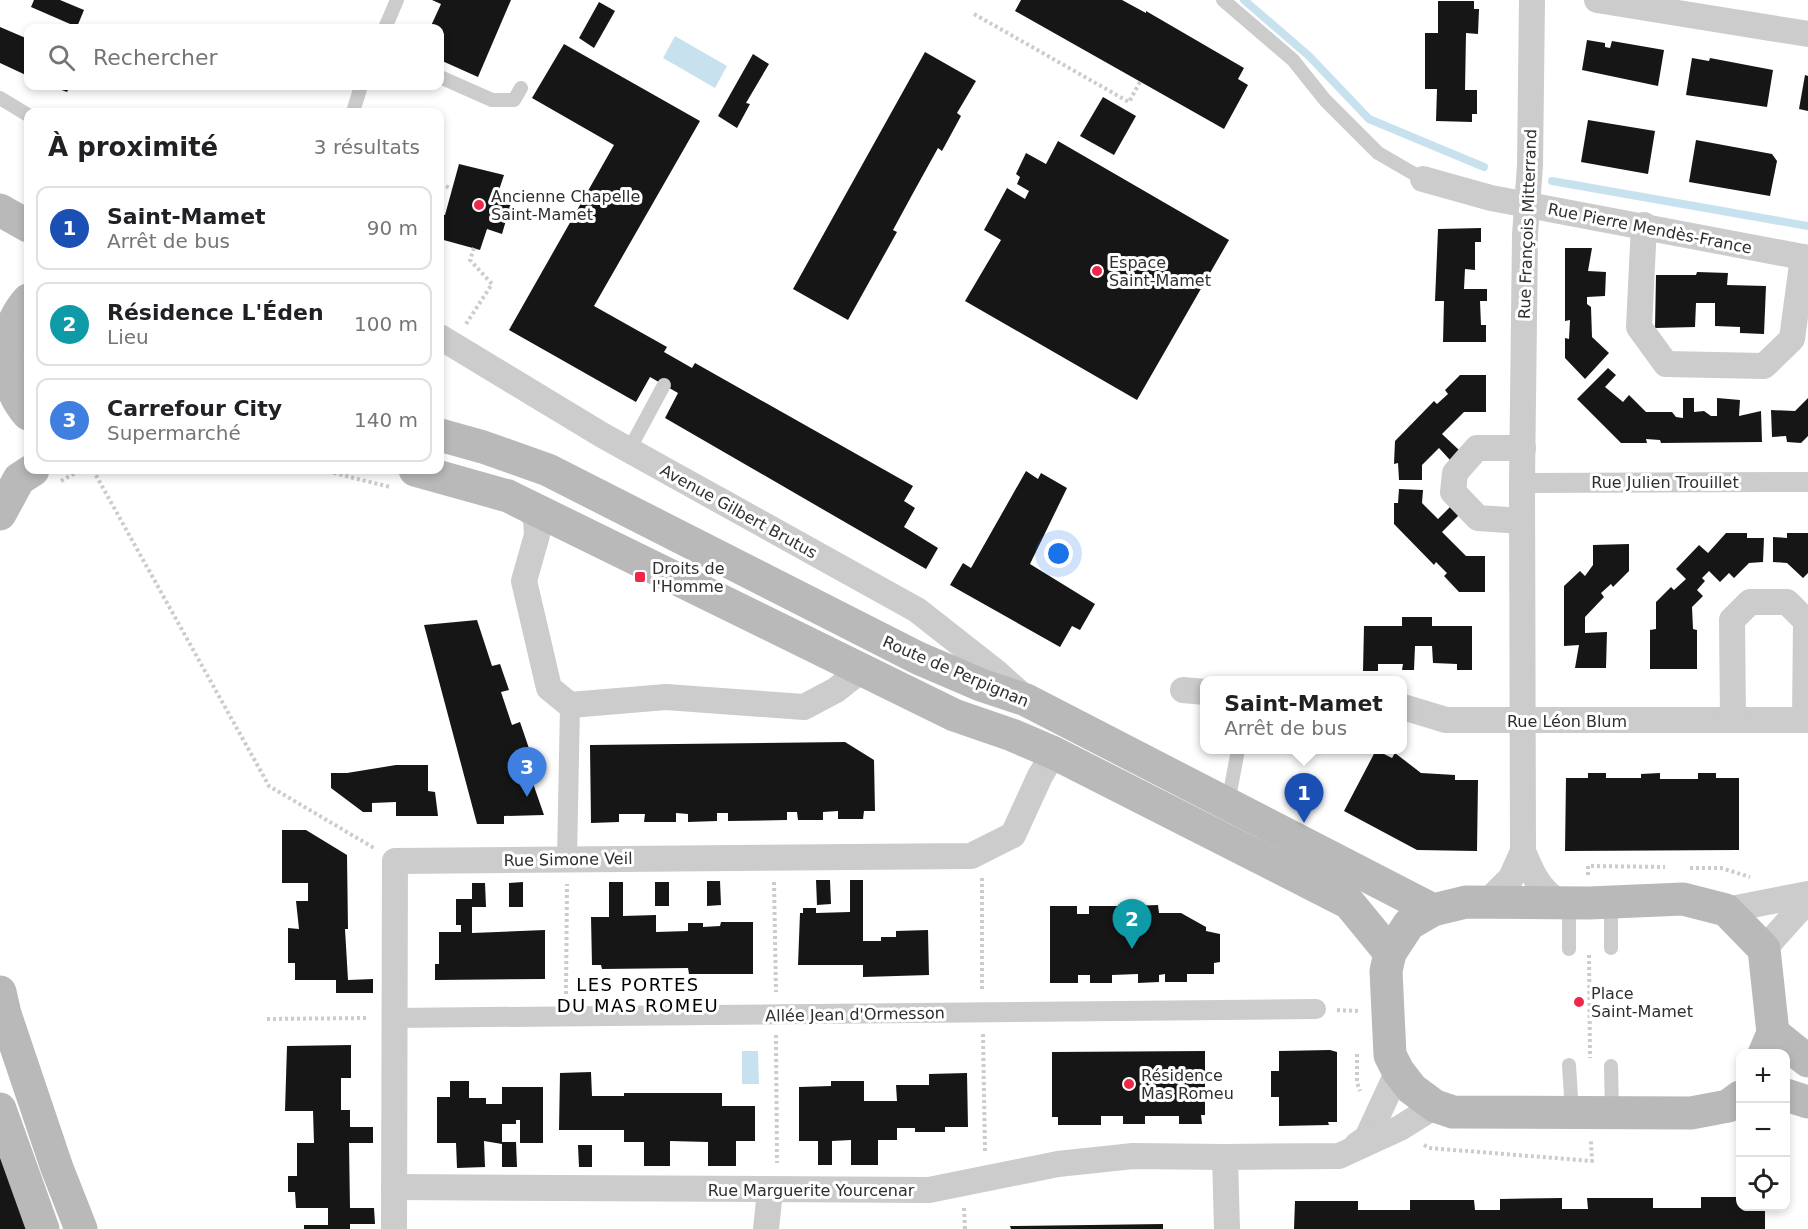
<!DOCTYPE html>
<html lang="fr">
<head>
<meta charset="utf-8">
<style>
  :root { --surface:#fff; --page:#f6f6f6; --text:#202124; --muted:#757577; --line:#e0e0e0; --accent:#f02748 }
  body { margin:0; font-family:"DejaVu Sans",sans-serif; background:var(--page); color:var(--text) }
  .controls { position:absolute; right:18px; bottom:18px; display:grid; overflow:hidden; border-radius:12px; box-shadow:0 3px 9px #0003 }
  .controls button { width:54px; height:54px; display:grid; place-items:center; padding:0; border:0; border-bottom:2px solid var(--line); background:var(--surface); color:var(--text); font:30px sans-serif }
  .you { position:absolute; left:1059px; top:554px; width:21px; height:21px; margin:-15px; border:4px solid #fff; border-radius:50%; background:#1a73e8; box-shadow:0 0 0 9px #1a73e833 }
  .badge { display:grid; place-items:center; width:39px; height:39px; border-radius:50%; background:var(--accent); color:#fff; font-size:20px; font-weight:700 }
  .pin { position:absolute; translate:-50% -50px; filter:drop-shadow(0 2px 3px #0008) }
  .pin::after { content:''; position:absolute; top:32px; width:21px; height:18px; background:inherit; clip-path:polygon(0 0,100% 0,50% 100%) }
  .popup { position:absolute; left:1200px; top:676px; width:207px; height:78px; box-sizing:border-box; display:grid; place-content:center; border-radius:12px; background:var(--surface); filter:drop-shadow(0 2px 4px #0005); font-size:20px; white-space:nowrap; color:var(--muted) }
  .popup b { font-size:22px; color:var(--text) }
  .popup::after { content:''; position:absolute; left:50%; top:100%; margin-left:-12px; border:12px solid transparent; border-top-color:var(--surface) }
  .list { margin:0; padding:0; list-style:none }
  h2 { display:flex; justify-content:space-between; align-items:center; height:78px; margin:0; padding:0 24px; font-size:26px }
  h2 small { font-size:20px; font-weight:400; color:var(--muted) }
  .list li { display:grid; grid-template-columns:39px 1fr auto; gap:18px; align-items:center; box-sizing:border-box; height:84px; margin:0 12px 12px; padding:0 12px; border:2px solid var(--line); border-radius:12px }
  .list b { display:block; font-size:22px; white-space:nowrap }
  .list p { margin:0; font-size:20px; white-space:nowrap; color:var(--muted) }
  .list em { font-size:20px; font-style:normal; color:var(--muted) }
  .icon { flex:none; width:33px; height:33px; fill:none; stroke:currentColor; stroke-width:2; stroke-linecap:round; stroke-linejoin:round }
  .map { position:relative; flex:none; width:1808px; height:1229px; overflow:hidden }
  .search { position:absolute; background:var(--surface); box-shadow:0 3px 9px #0003; left:24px; top:24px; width:420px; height:66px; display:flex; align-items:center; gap:15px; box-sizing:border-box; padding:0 21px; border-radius:12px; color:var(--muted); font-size:22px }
  .panel { position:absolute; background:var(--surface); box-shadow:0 3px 9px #0003; left:24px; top:108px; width:420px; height:366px; border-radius:12px }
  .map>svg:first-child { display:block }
  .water { fill:#c7e2ee }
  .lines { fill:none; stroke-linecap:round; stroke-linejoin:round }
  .stream { stroke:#c7e2ee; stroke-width:8 }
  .building { fill:#161616 }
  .path { stroke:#ccc; stroke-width:4; stroke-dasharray:3 3; stroke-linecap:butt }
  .service { stroke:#ccc; stroke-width:14 }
  .pedestrian { stroke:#ccc; stroke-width:20 }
  .minor { stroke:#ccc; stroke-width:26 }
  .secondary { stroke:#b9b9b9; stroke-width:33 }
  .poi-dot { fill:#f02748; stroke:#fff; stroke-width:2 }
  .labels { text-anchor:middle; stroke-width:6; stroke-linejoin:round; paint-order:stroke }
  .poi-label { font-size:16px; fill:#2f2f2f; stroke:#fff; text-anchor:start }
  .street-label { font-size:16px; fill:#2f2f2f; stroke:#fff }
  .neighbourhood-label { font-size:18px; letter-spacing:1.5px; fill:#000; stroke:#fff }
</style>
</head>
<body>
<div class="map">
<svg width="1808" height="1229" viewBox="0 0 1808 1229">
  <rect width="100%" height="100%" fill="#fff"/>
  <g class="water">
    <path d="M675 36 727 66 715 88 663 58Z"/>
    <path d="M742 1051H758L759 1084H742Z"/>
  </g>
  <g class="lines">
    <g class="stream">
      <path d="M1244 0 1309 56 1369 119 1484 167"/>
      <path d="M1552 181 1808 226"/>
    </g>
  </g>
  <g class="building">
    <path d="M34 0H60L84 10 77 27 31 7Z"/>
    <path d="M432 0H511L478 77 440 60V28H430L441 4Z"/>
    <path d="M1021 0H1122L1146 13V11L1244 68 1238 79 1248 85 1224 129 1015 11Z"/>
    <path d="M1438 1H1474V9H1479L1478 34 1466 33 1465 90H1477V114H1472V122L1436 121 1437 89H1425V33H1438Z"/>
    <path d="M599 2 615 11 594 48 579 38Z"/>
    <path d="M0 27 28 39V76L0 63Z"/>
    <path d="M1587 40 1605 43V47L1610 48 1612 41 1664 50 1658 86 1582 70Z"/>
    <path d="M564 44 700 121 594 306 667 347 664 352 692 368 695 363 913 486 904 501 915 508 904 527 938 548 926 569 665 418 678 393 650 377 636 402 509 330 614 145 532 98Z"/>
    <path d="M925 52 976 81 957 113 961 116 942 151 938 148 912 195 893 230 897 232 848 320 793 289Z"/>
    <path d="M753 54 769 64 746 103 750 104 737 128 718 116Z"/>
    <path d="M1692 58 1709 61 1710 58 1773 70 1767 107 1686 95Z"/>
    <path d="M1805 75 1808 76V111L1799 109Z"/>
    <path d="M51 86H70L67 92Z"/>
    <path d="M1103 97 1136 116 1114 155 1080 136Z"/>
    <path d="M1588 120 1655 131 1648 174 1581 162Z"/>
    <path d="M1696 140 1772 154 1777 161 1770 196 1689 182Z"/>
    <path d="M1058 141 1229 240 1137 400 965 301 1001 240 984 230 1007 188 1025 199 1029 191 1017 184 1020 177 1016 174 1026 153 1046 164Z"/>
    <path d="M459 164 504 175 497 196 512 200 502 234 487 229 480 250 440 239V215H445Z"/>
    <path d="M1481 228V242H1475V270L1465 269 1464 289H1487V301H1480L1481 325H1486V342H1443L1444 301H1435L1438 229Z"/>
    <path d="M1565 248H1592L1588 271 1606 272 1605 296 1587 297V304L1591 307 1592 337 1609 353 1585 379 1565 358V338L1569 339 1570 320 1565 321Z"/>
    <path d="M1697 272 1728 273 1727 285 1766 286 1764 334 1740 333V327L1715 326V303H1696L1695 327 1655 328 1656 275H1696Z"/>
    <path d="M1608 368 1616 375 1605 387 1623 402 1629 395 1646 412H1672L1676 417 1683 418V398H1694V412L1704 411 1711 416H1717V398L1740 400 1739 416 1761 411 1762 442 1661 443 1660 440 1646 439 1647 443H1621L1577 399Z"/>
    <path d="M1460 375H1486V412H1464L1442 434 1459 450 1450 460 1439 448 1422 465V480H1399L1398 463 1394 464 1395 441 1434 401 1437 404 1448 394 1445 390Z"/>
    <path d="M1808 398V436L1801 443 1787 442 1786 436 1772 437 1771 410 1795 411Z"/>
    <path d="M1026 471 1038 479 1041 473 1067 488 1030 564 1095 604 1080 630 1072 626 1060 647 950 585 963 563 971 568Z"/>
    <path d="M1399 489 1423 490 1422 503 1438 519 1450 507 1459 515 1442 532 1466 556H1485V592H1459L1444 576 1447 573 1436 562 1434 565 1394 524V503H1398Z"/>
    <path d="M1726 533H1747V538H1764L1763 562 1749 563 1734 578 1729 573 1720 582 1709 571 1702 578 1705 581 1697 590 1703 596 1692 607 1693 629 1697 630V669H1650V630L1656 629V602L1671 587 1674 590 1686 579 1676 569 1699 545 1708 553Z"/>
    <path d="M1787 533H1808V573L1803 578 1787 563 1773 562V537L1787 538Z"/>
    <path d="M1629 544V571L1613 587 1611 584 1601 593 1604 597 1585 617V633L1607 632 1606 668H1575L1579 645 1564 646V586L1580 571 1585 576 1593 565V545Z"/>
    <path d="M1402 617H1432V626H1472V670H1457V664L1433 663 1432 646H1415L1414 670H1402L1403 664H1378V671H1363L1364 626H1402Z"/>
    <path d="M477 620 492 666 500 664 509 690 501 692 512 725 520 722 535 766 528 769 544 815 504 816V824H477L424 625Z"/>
    <path d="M845 742 874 760 875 811H864L863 819H838V811L823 812V820H798L797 812H787V820L728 821V813H717V821L688 822V814L676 813V822H644L645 814H619V822L591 823 590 745Z"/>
    <path d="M1376 750 1392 758 1395 753 1421 773 1455 775V780H1478L1477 851 1417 850 1344 811Z"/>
    <path d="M396 765H428V791L435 792 438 816H396V802L372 803V812H363L331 788V773H347Z"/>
    <path d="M1588 773H1606V778H1641V774L1660 773V779H1698V773H1716V778H1739V850L1565 851 1566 778H1588Z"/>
    <path d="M282 830H306L347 855 348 929H345L348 980 373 979V993H336V980H295V963H288V928L299 929 296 901H308V883H282Z"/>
    <path d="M816 880H830L831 904 817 905Z"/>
    <path d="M850 880H863V941H881V937H896V931L928 930 929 975 863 977V965H798L800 913H803V908H816V913L850 912Z"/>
    <path d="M707 881H720L721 905 707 906Z"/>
    <path d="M523 882V907H509V883Z"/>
    <path d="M609 882H623V916L656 915V932L688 931V923H703V927L720 926 721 922H753V974H689L688 968 602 969 601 965H592L591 917H609Z"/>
    <rect x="655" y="882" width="14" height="24"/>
    <path d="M472 883H485L486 907H472V933L545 930V979L435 980V964H439V932H461V925H456V899H472Z"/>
    <path d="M1158 905 1159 913H1181L1206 927V931L1220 934V962L1214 963V974H1187V982H1165V974L1159 975V982L1138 983V974L1112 975V983H1090V975H1078V983H1050V906H1077V914H1089V906H1117V914H1129L1130 906Z"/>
    <path d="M351 1045V1078H341V1110H350V1127H373V1143H349L350 1208H374L375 1224H350V1229H304V1225H328V1208H296L295 1192H288V1176H297V1143H314L313 1111H285L287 1046Z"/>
    <path d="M1330 1050 1337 1052V1122H1328L1329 1125 1279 1126V1097H1271V1071H1279V1051Z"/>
    <path d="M1205 1051V1115H1201L1202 1124H1179V1116H1145V1124H1123V1116H1101V1125H1058V1117H1052V1052Z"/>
    <path d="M591 1072 592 1096H624V1093H722V1106H755V1141H736V1166H708V1142L670 1141V1166H644V1142H624V1130H559L560 1073Z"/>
    <path d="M967 1073 968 1127H945V1132H915V1128H897V1140H878V1165H851V1140L832 1141V1165H818V1141H799V1087L831 1086V1081H864V1101H897L896 1085H929V1074Z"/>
    <path d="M450 1081H469V1098H486V1104H502V1087H543V1143H520V1120H516V1124H502V1144L484 1141 485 1167 457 1168 456 1143H437V1097H450Z"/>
    <path d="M502 1142H516L517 1167H502Z"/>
    <path d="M578 1145H592V1167H579Z"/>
    <path d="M0 1153 29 1229H0Z"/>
    <path d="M1701 1197H1740V1206H1765V1229H1294L1295 1201H1358V1210H1410V1200H1474L1475 1210H1500V1199L1562 1198V1209H1588L1587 1198H1653V1208H1701Z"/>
    <path d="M1163 1224V1229H1011L1010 1226Z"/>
  </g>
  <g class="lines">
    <g class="path">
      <path d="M974 14 1129 102 1140 82"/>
      <path d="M440 185 452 188"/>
      <path d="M466 324 492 284 470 260 474 248"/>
      <path d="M93 470 269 786 374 848"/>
      <path d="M322 470 390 487"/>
      <path d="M61 481 77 472 96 470"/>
      <path d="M1690 868H1721L1750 877"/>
      <path d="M1588 875V866L1665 867"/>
      <path d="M982 878V990"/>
      <path d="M774 882 776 992"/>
      <path d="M1589 955 1590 1058"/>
      <path d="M566 994 567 884"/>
      <path d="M1337 1010 1358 1011"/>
      <path d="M267 1019 369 1018"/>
      <path d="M983 1034 985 1152"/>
      <path d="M776 1035 777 1163"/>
      <path d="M1357 1054V1082L1360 1091"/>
      <path d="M1424 1145 1429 1148 1592 1161 1591 1141"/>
      <path d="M964 1208 965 1229"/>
    </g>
    <g class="service">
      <path d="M1223 0 1293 60 1325 100 1378 153 1423 179"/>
      <path d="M385 28 397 0"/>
      <path d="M440 77 492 100H514L521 88"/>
      <path d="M0 98 28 115"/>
      <path d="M353 112 361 86"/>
      <path d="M629 450 664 385"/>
      <path d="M1228 803 1238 750"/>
      <path d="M1611 902V948"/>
      <path d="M1569 949V903"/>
      <path d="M1569 1065 1572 1113"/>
      <path d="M1611 1066 1612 1113"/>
    </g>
    <g class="pedestrian">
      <path d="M1522 483 1808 482"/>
      <path d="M567 859 570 705"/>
      <path d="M394 1018 1316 1009"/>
    </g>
    <g class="minor">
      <path d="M1597 0 1808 34"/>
      <path d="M1423 179 1491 198 1808 258"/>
      <path d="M1644 225 1639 327 1666 364 1764 366 1792 339 1803 257"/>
      <path d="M440 337 602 435 917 610 996 672 1023 696"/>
      <path d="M526 504 536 519 537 535 524 581 549 688 570 705 666 697 804 707 836 690 861 670"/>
      <path d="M1522 521 1478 518 1453 492 1455 473 1477 448H1523"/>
      <path d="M1183 690 1205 692"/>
      <path d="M1403 707 1446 720H1808"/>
      <path d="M1733 720 1732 620 1750 602H1787L1806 621 1805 720"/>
      <path d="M1523 851C1531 871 1540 893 1561 902"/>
      <path d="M1488 901 1511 878 1523 851 1522 483 1525 235 1530 165 1532 0"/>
      <path d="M1726 910 1808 894"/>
      <path d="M1764 949 1797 912 1808 904"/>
      <path d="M1357 1145 1367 1138 1398 1071"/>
      <path d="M394 1187 929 1190 1058 1164 1133 1156 1225 1157"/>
      <path d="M394 1229 395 861 971 856 1013 835 1040 776 1054 753"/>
      <path d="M766 1229 770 1191"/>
      <path d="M1227 1229 1225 1157 1339 1156 1400 1128 1435 1106"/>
    </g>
    <g class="secondary">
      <path d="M0 210 28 226"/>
      <path d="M28 300C0 332 1 383 28 414"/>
      <path d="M440 435 483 447 548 470 918 658 981 685 1026 700 1433 910"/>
      <path d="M415 470 508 496 954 715 1012 735 1054 753 1349 903 1390 953"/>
      <path d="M0 514 19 479 33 470"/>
      <path d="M0 992 5 1014 57 1168 81 1229"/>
      <path d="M1773 1033 1808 1061"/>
      <path d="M1786 1095 1808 1102"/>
      <path d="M1740 1097 1728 1106 1691 1113 1453 1112 1435 1106 1412 1089 1398 1071 1390 1055 1386 971 1390 953 1409 924 1433 910 1466 902 1589 903 1683 899 1726 910 1764 949 1773 1033 1764 1054"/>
      <path d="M0 1109 43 1229"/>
    </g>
  </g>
  <g class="poi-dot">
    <circle cx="479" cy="205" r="6"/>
    <circle cx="1097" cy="271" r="6"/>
    <rect x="634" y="571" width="12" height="12" rx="3"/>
    <circle cx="1579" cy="1002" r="6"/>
    <circle cx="1129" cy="1084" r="6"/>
  </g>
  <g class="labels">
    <g class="poi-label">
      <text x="491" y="202">Ancienne Chapelle<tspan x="491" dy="18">Saint-Mamet</tspan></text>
      <text x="1109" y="268">Espace<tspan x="1109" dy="18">Saint-Mamet</tspan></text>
      <text x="652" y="574">Droits de<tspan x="652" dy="18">l'Homme</tspan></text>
      <text x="1591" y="999">Place<tspan x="1591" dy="18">Saint-Mamet</tspan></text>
      <text x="1141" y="1081">Résidence<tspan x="1141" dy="18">Mas Romeu</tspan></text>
    </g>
    <g class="street-label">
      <text transform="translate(1527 224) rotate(-88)" y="6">Rue François Mitterrand</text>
      <text transform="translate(1650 228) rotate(11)" y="6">Rue Pierre Mendès-France</text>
      <text x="1665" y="488">Rue Julien Trouillet</text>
      <text transform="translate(739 511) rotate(29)" y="6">Avenue Gilbert Brutus</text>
      <text transform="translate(956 671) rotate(23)" y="6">Route de Perpignan</text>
      <text x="1567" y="727">Rue Léon Blum</text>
      <text transform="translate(568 859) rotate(-1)" y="6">Rue Simone Veil</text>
      <text transform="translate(855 1014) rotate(-1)" y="6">Allée Jean d'Ormesson</text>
      <text x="811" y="1196">Rue Marguerite Yourcenar</text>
    </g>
    <g class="neighbourhood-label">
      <text x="638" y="991">LES PORTES<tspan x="638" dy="21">DU MAS ROMEU</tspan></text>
    </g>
  </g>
</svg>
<div class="controls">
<button>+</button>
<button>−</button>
<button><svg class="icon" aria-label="locate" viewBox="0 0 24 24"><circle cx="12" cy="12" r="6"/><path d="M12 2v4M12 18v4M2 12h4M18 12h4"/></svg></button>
</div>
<div class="you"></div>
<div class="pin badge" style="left:1304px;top:823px;background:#1a4fb4">1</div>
<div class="popup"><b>Saint-Mamet</b>Arrêt de bus</div>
<div class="pin badge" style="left:1132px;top:949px;background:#0f9aa8">2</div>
<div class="pin badge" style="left:527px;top:797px;background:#3f7fe0">3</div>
<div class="search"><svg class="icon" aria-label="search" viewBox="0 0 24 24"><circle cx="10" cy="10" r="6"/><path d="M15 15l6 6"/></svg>Rechercher</div>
<section class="panel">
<h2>À proximité<small>3 résultats</small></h2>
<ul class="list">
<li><span class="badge" style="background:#1a4fb4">1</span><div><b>Saint-Mamet</b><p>Arrêt de bus</p></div><em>90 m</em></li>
<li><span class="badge" style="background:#0f9aa8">2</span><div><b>Résidence L'Éden</b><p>Lieu</p></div><em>100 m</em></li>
<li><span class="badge" style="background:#3f7fe0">3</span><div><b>Carrefour City</b><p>Supermarché</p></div><em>140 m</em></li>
</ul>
</section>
</div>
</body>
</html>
